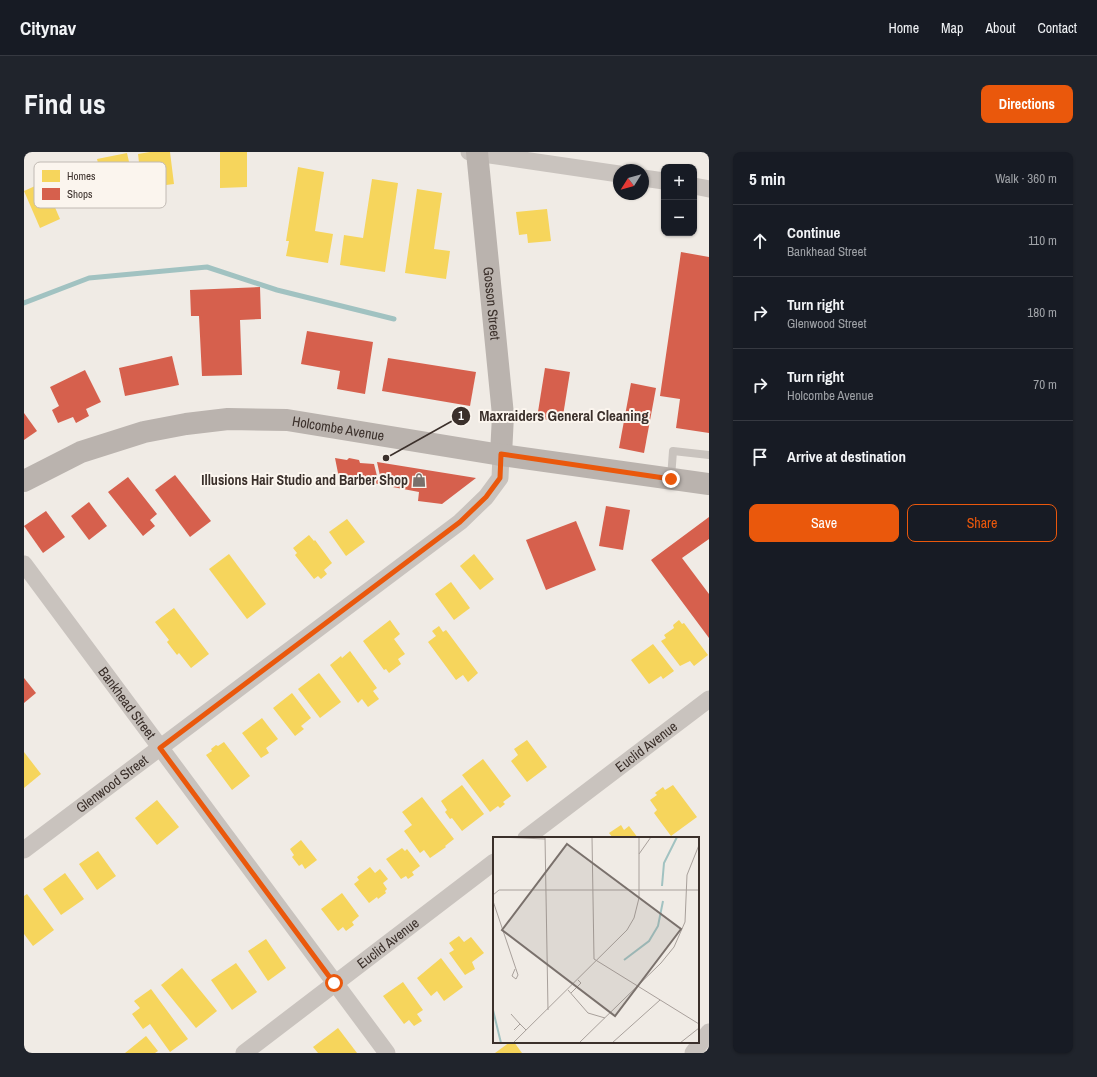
<!DOCTYPE html>
<html lang="en">
<head>
<meta charset="utf-8">
<style>
  :root { --surface:#171b24; --page:#20242c; --text:#f1f3f6; --muted:#9ea1a6; --line:#363941; --accent:#ea580c }
  body { margin:0; font-family:"Archivo Narrow",sans-serif; background:var(--page); color:var(--text) }
  .controls { position:absolute; right:12px; top:12px; display:grid; overflow:hidden; border-radius:8px; box-shadow:0 1px 3px #0004 }
  .controls button { width:36px; height:36px; display:grid; place-items:center; padding:0; border:0; border-bottom:1px solid var(--line); background:var(--surface); color:var(--text); font:20px sans-serif }
  .compass { position:absolute; left:589px; top:12px; width:36px; height:36px; border-radius:50%; background:var(--surface); box-shadow:0 1px 3px #0004; rotate:233deg }
  .stop { position:absolute; width:12px; height:12px; margin:-9px; border:3px solid #ea580c; border-radius:50%; background:#fff }
  .stop.end { background:#ea580c; border-color:#fff; box-shadow:0 1px 4px #0008 }
  .list { margin:0; padding:0; list-style:none }
  h2 { display:flex; justify-content:space-between; align-items:center; height:52px; margin:0; padding:0 16px; font-size:17px }
  h2 small { font-size:13px; font-weight:400; color:var(--muted) }
  .list li { display:grid; grid-template-columns:26px 1fr auto; gap:12px; align-items:center; box-sizing:border-box; height:72px; padding:0 16px; border-top:1px solid var(--line) }
  .list b { display:block; font-size:15px; white-space:nowrap }
  .list p { margin:0; font-size:13px; white-space:nowrap; color:var(--muted) }
  .list em { font-size:13px; font-style:normal; color:var(--muted) }
  .actions { display:flex; gap:8px; padding:12px 16px }
  .actions a { flex:1; padding:9px 0; border:1px solid var(--accent); border-radius:8px; text-align:center; font-size:14px; color:var(--accent) }
  .actions .main { background:var(--accent); color:#fff }
  .icon { flex:none; width:22px; height:22px; fill:none; stroke:currentColor; stroke-width:2; stroke-linecap:round; stroke-linejoin:round }
  .map { position:relative; flex:none; width:685px; height:901px; overflow:hidden; border-radius:8px }
  header { display:flex; align-items:center; gap:24px; box-sizing:border-box; height:56px; padding:0 20px; background:var(--surface); border-bottom:1px solid var(--line) }
  header strong { font-size:19px }
  nav { display:flex; gap:22px; margin-inline-start:auto; font-size:14px }
  .intro { display:flex; align-items:center; justify-content:space-between; box-sizing:border-box; height:96px; padding:0 24px }
  h1 { margin:0; font-size:28px }
  .button { padding:10px 18px; border-radius:8px; background:var(--accent); color:#fff; font-size:14px; font-weight:700 }
  main { display:flex; gap:24px; padding:0 24px }
  aside { flex:1; background:var(--surface); border-radius:8px; box-shadow:0 1px 3px #0004 }
  .map>svg:first-child { display:block }
  .homes { fill:#f6d55c }
  .shops { fill:#d6604d }
  .lines { fill:none; stroke-linecap:round; stroke-linejoin:round }
  .stream { stroke:#a1c2c1; stroke-width:5 }
  .lane { stroke:#c9c3be; stroke-width:8 }
  .street { stroke:#c9c3be; stroke-width:17 }
  .secondary { stroke:#bab3ae; stroke-width:22 }
  .route { stroke:#ea580c; stroke-width:5 }
  .labels { text-anchor:middle; stroke-width:4; stroke-linejoin:round; paint-order:stroke }
  .street-label { font-size:14px; fill:#3b302b; stroke:#fbf5ee }
  .poi-label { font-size:14px; font-weight:bold; fill:#3b302b; stroke:#fbf5ee; text-anchor:end }
  .inset-river { fill:none; stroke:#a1c2c1; stroke-width:2 }
  .inset-road { fill:none; stroke:#a8a09b; stroke-width:1 }
  .view { fill:#7a716c; fill-opacity:0.15; stroke:#7a716c; stroke-width:2 }
  .inset-edge { fill:none; stroke:#3b302b; stroke-width:2 }
  .key { fill:#fbf5ee; stroke:#c1bab4; stroke-width:1 }
  .key-label { font-size:11px; fill:#3b302b }
  .leader { fill:none; stroke:#3b302b; stroke-width:1.5 }
  .callout-dot { fill:#3b302b; stroke:#fbf5ee; stroke-width:1.5 }
  .mark-label { font-size:12px; text-anchor:middle; font-weight:bold; fill:#fff }
  .callout-label { font-size:15px; text-anchor:middle; font-weight:bold; fill:#3b302b; stroke:#fbf5ee; stroke-width:4; stroke-linejoin:round; paint-order:stroke }
</style>
</head>
<body>
<header>
<strong>Citynav</strong>
<nav><a>Home</a><a>Map</a><a>About</a><a>Contact</a></nav>
</header>
<div class="intro"><h1>Find us</h1><a class="button">Directions</a></div>
<main>
<div class="map">
<svg width="685" height="901" viewBox="0 0 685 901">
  <rect width="100%" height="100%" fill="#f0ebe5"/>
  <g class="homes">
    <path d="M126 0H146L150 32 118 36 114 2Z"/>
    <path d="M196 0H223V35L196 36Z"/>
    <path d="M103 1 112 41 88 46 81 18 76 19 73 7Z"/>
    <path d="M274 15 300 20 291 79 309 82 304 111 262 104 265 89H262Z"/>
    <path d="M348 27 374 31 361 120 316 113 320 83 339 86Z"/>
    <path d="M20 30 36 67 16 76 0 39Z"/>
    <path d="M393 37 418 41 410 97 426 99 422 127 381 121Z"/>
    <path d="M523 57 527 89 504 91 503 82 495 83 492 60Z"/>
    <path d="M323 367 341 390 322 404 305 380Z"/>
    <path d="M285 383 290 389 291 388 308 411 300 418 303 422 297 427 294 424 290 427 271 403 273 401 269 396Z"/>
    <path d="M205 402 242 452 223 467 185 417Z"/>
    <path d="M450 402 470 427 456 438 436 414Z"/>
    <path d="M427 430 446 456 430 468 411 442Z"/>
    <path d="M150 456 185 502 167 516 155 501 153 503 143 490 145 488 131 470Z"/>
    <path d="M366 468 376 482 370 487 381 502 374 507 377 512 365 521 362 517 360 518 339 489Z"/>
    <path d="M655 468 658 472 660 471 684 503 670 514 666 509 656 514 637 489 642 486 640 483 650 476 649 473Z"/>
    <path d="M415 474 419 480 422 478 454 521 444 530 439 523 432 528 404 490 412 484 408 479Z"/>
    <path d="M629 492 650 519 639 527 637 524 625 532 607 508Z"/>
    <path d="M326 499 353 536 349 539 355 547 344 555 338 547 334 551 306 513 317 504 318 506Z"/>
    <path d="M295 521 317 550 296 566 274 537Z"/>
    <path d="M268 541 287 566 277 574 280 577 271 584 249 556Z"/>
    <path d="M238 566 254 587 242 596 245 601 237 606 218 581Z"/>
    <path d="M503 588 523 615 503 630 487 609 494 603 490 597Z"/>
    <path d="M200 590 226 624 208 638 182 603 188 599 187 597 192 593 194 594Z"/>
    <path d="M0 600 17 622 0 636Z"/>
    <path d="M459 607 487 644 479 650 481 652 476 656 474 654 466 660 438 623Z"/>
    <path d="M438 633 460 662 438 679 428 666 426 667 421 660 423 658 417 649Z"/>
    <path d="M649 633 673 665 647 684 630 661 633 658 626 648 633 643 631 641 639 635 641 638Z"/>
    <path d="M398 645 430 687 421 694 422 695 406 706 400 698 396 701 380 679 388 673 378 660Z"/>
    <path d="M133 648 155 675 133 693 111 666Z"/>
    <path d="M597 673 600 678 605 674 614 686H589L585 681Z"/>
    <path d="M277 688 293 708 281 717 278 712 275 714 268 705 270 703 266 697Z"/>
    <path d="M378 696 381 699 383 697 396 714 388 720 390 723 384 727 382 724 377 727 362 707Z"/>
    <path d="M74 699 92 724 73 738 55 712Z"/>
    <path d="M346 715 351 721 356 717 364 727 359 731 363 737 361 739 362 741 354 747 353 745 345 751 330 732 335 728 333 725Z"/>
    <path d="M41 721 60 747 37 763 19 737Z"/>
    <path d="M318 741 335 764 328 770 330 773 322 779 319 775 314 779 297 757Z"/>
    <path d="M3 742 30 778 9 794 0 782V744Z"/>
    <path d="M435 784 440 790 447 785 460 801 448 810 451 817 441 823 425 801 430 798 425 791Z"/>
    <path d="M242 787 262 816 244 829 224 799Z"/>
    <path d="M417 806 439 835 420 849 413 839 407 844 393 826Z"/>
    <path d="M212 811 233 840 208 858 187 828Z"/>
    <path d="M158 816 193 859 172 876 137 833Z"/>
    <path d="M379 830 399 858 393 862 398 869 390 874 385 868 380 872 359 844Z"/>
    <path d="M127 837 164 887 146 900 126 872 119 877 108 862 116 856 110 849Z"/>
    <path d="M314 876 333 901H294L289 895Z"/>
    <path d="M122 884 134 899 131 901H101Z"/>
    <path d="M486 890H490L498 901H471Z"/>
  </g>
  <g class="shops">
    <path d="M657 100 685 105V281L652 276 656 247 636 244Z"/>
    <path d="M236 135 237 167 216 168 218 223 178 224 175 164H167L166 138Z"/>
    <path d="M283 179 349 190 341 242 313 237 316 219 277 212Z"/>
    <path d="M148 204 155 233 101 244 95 216Z"/>
    <path d="M364 206 452 220 446 254 358 239Z"/>
    <path d="M521 216 546 220 538 270 513 266Z"/>
    <path d="M61 218 77 250 62 257 65 264 52 271 49 265 34 271 28 258 35 254 26 235Z"/>
    <path d="M607 231 632 236 620 301 595 296Z"/>
    <path d="M0 261 13 279 0 288Z"/>
    <path d="M311 306 323 308 325 306 335 308 336 311 350 312 355 332 315 326Z"/>
    <path d="M353 310 452 326 418 352 394 349 395 340 358 333Z"/>
    <path d="M151 323 187 369 166 385 131 338Z"/>
    <path d="M104 325 133 362 126 368 131 374 119 384 84 340Z"/>
    <path d="M65 350 83 374 65 388 47 364Z"/>
    <path d="M582 354 606 358 599 398 575 394Z"/>
    <path d="M22 359 41 385 19 401 0 374Z"/>
    <path d="M685 365V387L658 406 685 442V486L627 408Z"/>
    <path d="M552 369 572 418 522 438 502 388Z"/>
    <path d="M0 526 12 541 0 551Z"/>
  </g>
  <g class="lines">
    <path class="stream" d="M0 151 65 126 183 115 253 138 370 167"/>
    <path class="lane" d="M647 326 649 299 685 303"/>
    <g class="street">
      <path d="M445 0 595 22"/>
      <path d="M619 26 640 29"/>
      <path d="M670 34 685 37"/>
      <path id="s1" d="M0 412 363 901"/>
      <path id="s2" d="M502 686 685 547"/>
      <path id="s3" d="M0 698 436 370 462 345 476 326 477 303"/>
      <path id="s4" d="M220 901 470 710"/>
      <path d="M669 901 685 880"/>
    </g>
    <g class="secondary">
      <path id="s5" d="M453 0 479 263 477 303"/>
      <path id="s6" d="M0 329 57 300 120 280 162 272 204 267 263 268 477 303 685 332"/>
    </g>
  </g>
  <g class="lines">
    <path class="route" d="M310 831 136 596 436 370 462 345 476 326 477 302 647 327"/>
  </g>
  <defs>
    <symbol id="shop-bare" viewBox="-9 -9 18 18"><path d="M-5-2.5h2.3a2.7 3.5 0 0 1 5.4 0H5L5.5 6h-11ZM-1.5-2.5h3a1.5 2.3 0 0 0-3 0Z" fill="#7a716c" stroke="#fbf5ee" stroke-width="2.5" paint-order="stroke"/></symbol>
  </defs>
  <g fill-rule="evenodd">
    <use href="#shop-bare" x="385" y="318" width="20" height="20"/>
  </g>
  <g class="labels">
    <g class="street-label">
      <text dy="5" stroke="none"><textPath href="#s5" startOffset="152">Gosson Street</textPath></text>
      <text dy="5" stroke="none"><textPath href="#s6" startOffset="326">Holcombe Avenue</textPath></text>
      <text dy="5" stroke="none"><textPath href="#s1" startOffset="173">Bankhead Street</textPath></text>
      <text dy="5" stroke="none"><textPath href="#s2" startOffset="151">Euclid Avenue</textPath></text>
      <text dy="5" stroke="none"><textPath href="#s3" startOffset="110">Glenwood Street</textPath></text>
      <text dy="5" stroke="none"><textPath href="#s4" startOffset="181">Euclid Avenue</textPath></text>
    </g>
    <g class="poi-label">
      <text x="384" y="333">Illusions Hair Studio and Barber Shop</text>
    </g>
  </g>
  <g transform="translate(469 685)">
    <rect width="206" height="206" fill="#f0ebe5"/>
    <path class="inset-river" d="M169 49 171 26 184 0M131 123 156 104 165 89 170 64M0 173 8 206"/>
    <path class="inset-road" d="M6 0 52 2M52 0 55 173M99 0 101 122 206 187M146 17 158 0M0 58 6 53H206M0 64 25 138 23 142 19 139 22 132M75 153 95 176 112 181M78 156 88 146 85 143M18 177 27 187M21 193 27 187 33 193M20 206 134 93 141 81 146 61V0M86 206 168 126 181 110 192 85 194 38 206 8M119 206 167 163M187 206 206 191"/>
    <path class="view" d="M74 7 188 92 122 179 9 93Z"/>
    <rect width="206" height="206" class="inset-edge"/>
  </g>
  <rect x="10" y="10" width="132" height="46" rx="6" class="key"/>
  <rect x="18" y="18" width="18" height="12" fill="#f6d55c"/>
  <rect x="18" y="36" width="18" height="12" fill="#d6604d"/>
  <g class="key-label">
    <text x="43" y="28">Homes</text>
    <text x="43" y="46">Shops</text>
  </g>
  <path class="leader" d="M362 306L437 264"/>
  <g class="callout-dot">
    <circle cx="362" cy="306" r="4"/>
    <circle cx="437" cy="264" r="10"/>
  </g>
  <g class="mark-label">
    <text x="437" y="268">1</text>
  </g>
  <g class="callout-label">
    <text x="540" y="269">Maxraiders General Cleaning</text>
  </g>
</svg>
<div class="controls">
<button>+</button>
<button>−</button>
</div>
<svg class="compass" viewBox="-18 -18 36 36"><path d="M0-13l5 13h-10z" fill="#e53935"/><path d="M0 13l5-13h-10z" fill="#9ea1a6"/></svg>
<div class="stop" style="left:310px;top:831px"></div>
<div class="stop end" style="left:647px;top:327px"></div>
</div>
<aside>
<h2>5 min<small>Walk · 360 m</small></h2>
<ul class="list">
<li><svg class="icon" aria-label="ahead" viewBox="0 0 24 24"><path d="M12 20V5M6 11l6-6 6 6"/></svg><div><b>Continue</b><p>Bankhead Street</p></div><em>110 m</em></li>
<li><svg class="icon" aria-label="right" viewBox="0 0 24 24"><path d="M7 20v-9h11M14 6l5 5-5 5"/></svg><div><b>Turn right</b><p>Glenwood Street</p></div><em>180 m</em></li>
<li><svg class="icon" aria-label="right" viewBox="0 0 24 24"><path d="M7 20v-9h11M14 6l5 5-5 5"/></svg><div><b>Turn right</b><p>Holcombe Avenue</p></div><em>70 m</em></li>
<li><svg class="icon" aria-label="arrive" viewBox="0 0 24 24"><path d="M6 21V4h12l-3 4 3 4H6"/></svg><div><b>Arrive at destination</b></div></li>
</ul>
<div class="actions"><a class="main">Save</a><a>Share</a></div>
</aside>
</main>
</body>
</html>
